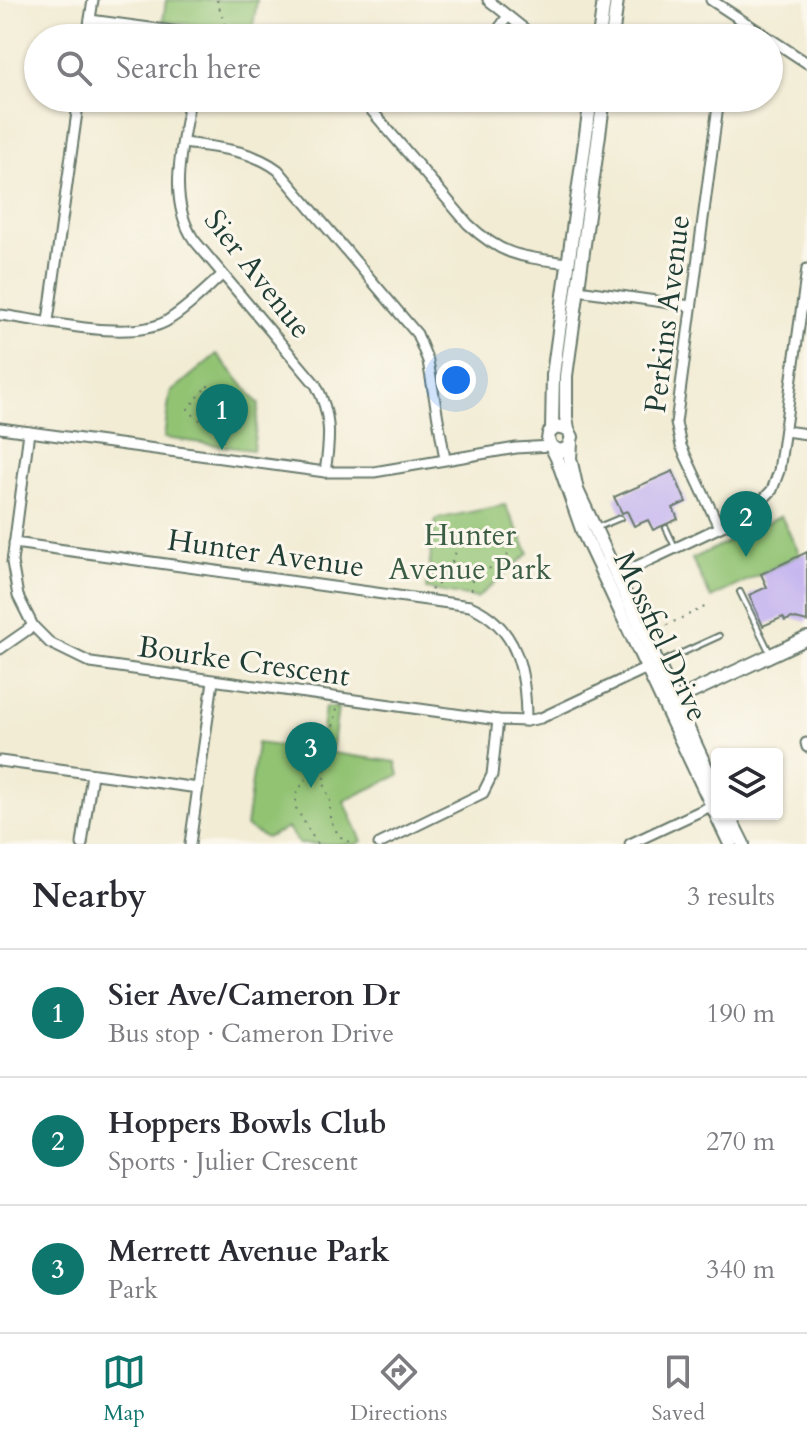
<!DOCTYPE html>
<html lang="en">
<head>
<meta charset="utf-8">
<style>
  :root { --surface:#fff; --page:#f7f7f7; --text:#2b2b33; --muted:#7c7c81; --line:#e1e1e2; --accent:#0f766e }
  body { margin:0; font-family:Cardo,serif; background:var(--page); color:var(--text) }
  .controls { position:absolute; right:24px; bottom:24px; display:grid; overflow:hidden; border-radius:8px; box-shadow:0 2px 6px #0004 }
  .controls button { width:72px; height:72px; display:grid; place-items:center; padding:0; border:0; border-bottom:2px solid var(--line); background:var(--surface); color:var(--text); font:40px sans-serif }
  .you { position:absolute; left:456px; top:380px; width:28px; height:28px; margin:-20px; border:6px solid #fff; border-radius:50%; background:#1a73e8; box-shadow:0 0 0 12px #1a73e833 }
  .badge { display:grid; place-items:center; width:52px; height:52px; border-radius:50%; background:var(--accent); color:#fff; font-size:26px; font-weight:700 }
  .pin { position:absolute; translate:-50% -66px; filter:drop-shadow(0 2px 4px #0008) }
  .pin::after { content:''; position:absolute; top:42px; width:28px; height:24px; background:inherit; clip-path:polygon(0 0,100% 0,50% 100%) }
  .list { margin:0; padding:0; list-style:none }
  h2 { display:flex; justify-content:space-between; align-items:center; height:104px; margin:0; padding:0 32px; font-size:34px }
  h2 small { font-size:26px; font-weight:400; color:var(--muted) }
  .list li { display:grid; grid-template-columns:52px 1fr auto; gap:24px; align-items:center; box-sizing:border-box; height:128px; padding:0 32px; border-top:2px solid var(--line) }
  .list b { display:block; font-size:30px; white-space:nowrap }
  .list p { margin:0; font-size:26px; white-space:nowrap; color:var(--muted) }
  .list em { font-size:26px; font-style:normal; color:var(--muted) }
  .icon { flex:none; width:44px; height:44px; fill:none; stroke:currentColor; stroke-width:2; stroke-linecap:round; stroke-linejoin:round }
  .map { position:relative; flex:none; width:807px; height:844px; overflow:hidden }
  .search { position:absolute; background:var(--surface); box-shadow:0 2px 6px #0004; left:24px; right:24px; top:24px; height:88px; display:flex; align-items:center; gap:20px; box-sizing:border-box; padding:0 28px; border-radius:44px; color:var(--muted); font-size:30px }
  .sheet { height:488px; background:var(--surface) }
  nav { display:flex; justify-content:space-around; align-items:center; box-sizing:border-box; height:112px; border-top:2px solid var(--line); background:var(--surface); font-size:22px; color:var(--muted) }
  nav a { display:grid; justify-items:center; gap:4px }
  nav .on { color:var(--accent) }
  .map>svg:first-child { display:block }
  .green { fill:#92c373; stroke:#588054; stroke-width:2 }
  .building { fill:#c6b6ef }
  .lines { fill:none; stroke-linecap:round; stroke-linejoin:round }
  .lane-casing { stroke:#697a6c; stroke-width:8 }
  .street-casing { stroke:#697a6c; stroke-width:13 }
  .secondary-casing { stroke:#697a6c; stroke-width:16 }
  .path { stroke:#697a6c; stroke-width:2; stroke-dasharray:2 6; stroke-linecap:butt }
  .lane { stroke:#fff; stroke-width:4 }
  .street { stroke:#fff; stroke-width:9 }
  .secondary { stroke:#fff; stroke-width:12 }
  .labels { text-anchor:middle; stroke-width:6; stroke-linejoin:round; paint-order:stroke }
  .street-label { font-size:30px; fill:#1f3d34; stroke:#fbf7ec }
  .park-label { font-size:30px; fill:#3c5e44; stroke:#fbf7ec }
</style>
</head>
<body>
<div class="map">
<svg width="807" height="844" viewBox="0 0 807 844">
  <rect width="100%" height="100%" fill="#fbf7ec"/>
  <filter id="ink" filterUnits="userSpaceOnUse"><feTurbulence type="fractalNoise" baseFrequency=".0125" numOctaves="2"/><feDisplacementMap in="SourceGraphic" scale="16" xChannelSelector="R" yChannelSelector="G"/><feConvolveMatrix kernelMatrix="1 2 1 2 8 2 1 2 1" color-interpolation-filters="sRGB"/></filter>
  <filter id="wash" filterUnits="userSpaceOnUse"><feTurbulence type="fractalNoise" baseFrequency=".006" numOctaves="4" result="noise"/><feDisplacementMap in="SourceGraphic" scale="32" xChannelSelector="R" yChannelSelector="G"/><feGaussianBlur stdDeviation="1.8" result="paint"/><feColorMatrix in="noise" values="0 0 0 0 0 0 0 0 0 0 0 0 0 0 0 0 0 1.4 0 .05"/><feComposite in="paint" operator="in"/></filter>
  <g filter="url(#wash)">
    <rect width="100%" height="100%" fill="#f2ecd4"/>
    <g class="green">
      <path d="M166 0H257L252 33 163 21Z"/>
      <path d="M217 354 259 404 253 450 164 438 170 393Z"/>
      <path d="M505 505 529 553 477 598 426 589 436 519Z"/>
      <path d="M781 516 800 555 711 598 692 559Z"/>
      <path d="M325 707 338 708 332 753 396 762 399 775 344 801 362 841 357 844H299L288 828 266 838 246 827 257 743 319 751Z"/>
    </g>
    <g id="blocks">
      <g class="building">
        <path d="M673 471 686 502 673 508 678 519 653 530 648 520 634 526 627 511 622 513 614 497Z"/>
        <path d="M807 552V622L792 618 785 621 783 617 763 626 749 595 767 587 761 574Z"/>
      </g>
    </g>
  </g>
  <g filter="url(#ink)">
    <use href="#blocks" fill-opacity="0" stroke="#697a6c" stroke-width="2"/>
    <g class="lines">
      <defs>
        <g id="lane">
          <path d="M596 528 620 518"/>
          <path d="M666 528 675 547"/>
          <path d="M740 592 770 653"/>
          <path d="M660 663 719 636"/>
        </g>
        <g id="street">
          <path d="M488 0 536 38"/>
          <path d="M711 0 769 38"/>
          <path d="M90 20 225 38"/>
          <path d="M87 38 93 0"/>
          <path d="M492 38 508 16"/>
          <path d="M738 38 748 24"/>
          <path d="M769 38 807 63"/>
          <path d="M190 98C183 145 166 198 194 240L316 385C332 415 330 440 325 472"/>
          <path d="M361 98 468 224C503 257 523 257 568 263"/>
          <path d="M184 143C217 148 250 149 278 170L417 334 428 361 445 459"/>
          <path d="M578 290 691 306"/>
          <path d="M0 315C43 320 127 342 165 322 186 310 204 291 222 275"/>
          <path d="M48 321 79 98"/>
          <path d="M0 428 325 472H374L516 448 551 446"/>
          <path d="M785 431 807 434"/>
          <path d="M29 432 12 562 18 596 33 626 50 643 91 663 498 720 526 721 541 718 647 668"/>
          <path d="M719 527 681 446 676 423 719 98"/>
          <path d="M14 543 470 606C519 627 526 674 526 721"/>
          <path d="M616 576 750 513 772 490 779 471 807 269"/>
          <path d="M0 649 33 626"/>
          <path d="M806 743 807 747"/>
          <path d="M0 761 198 788"/>
          <path d="M82 844 92 774"/>
          <path d="M190 844 213 681"/>
          <path d="M379 844 483 793 492 775 498 720"/>
          <path d="M630 844 711 806"/>
        </g>
        <g id="secondary">
          <path d="M599 38 604 0"/>
          <path d="M612 38 617 0"/>
          <path d="M552 430 553 375 591 98"/>
          <path d="M568 430 566 417V376L604 98"/>
          <path d="M571 444 570 458 577 490 717 791"/>
          <path d="M553 448 560 451 568 448 572 437 568 430 556 427 549 433 548 440 557 458 583 532 730 844"/>
          <path d="M671 702 807 638"/>
          <path d="M728 814 743 844"/>
        </g>
      </defs>
      <use href="#lane" class="lane-casing"/>
      <use href="#street" class="street-casing"/>
      <use href="#secondary" class="secondary-casing"/>
      <g class="path">
        <path d="M217 0 226 29"/>
        <path d="M207 386 226 388 233 394 234 427C214 427 201 425 188 409Z"/>
        <path d="M220 415 224 447"/>
        <path d="M452 562 471 579"/>
        <path d="M450 578 452 562 462 535C477 527 495 531 506 544L508 557 499 566 479 571"/>
        <path d="M431 590 443 580 479 571 472 580 471 596"/>
        <path d="M652 632 709 605"/>
        <path d="M327 753 324 783 330 801V820L339 836 353 844"/>
        <path d="M317 844 296 808V794L307 777 309 769 328 752 337 708"/>
      </g>
      <use href="#lane" class="lane"/>
      <use href="#street" class="street"/>
      <use href="#secondary" class="secondary"/>
    </g>
  </g>
  <g class="labels">
    <g class="street-label">
      <text transform="translate(258 274) rotate(52)" y="10">Sier Avenue</text>
      <text transform="translate(667 314) rotate(-83)" y="10">Perkins Avenue</text>
      <text transform="translate(266 553) rotate(8)" y="10">Hunter Avenue</text>
      <text transform="translate(661 636) rotate(65)" y="10">Mossfiel Drive</text>
      <text transform="translate(244 661) rotate(8)" y="10">Bourke Crescent</text>
    </g>
    <g class="park-label">
      <text x="470" y="545">Hunter<tspan x="470" dy="34">Avenue Park</tspan></text>
    </g>
  </g>
</svg>
<div class="controls">
<button><svg class="icon" aria-label="layers" viewBox="0 0 24 24"><path d="M12 4l9 5-9 5-9-5zM3 14l9 5 9-5"/></svg></button>
</div>
<div class="you"></div>
<div class="pin badge" style="left:222px;top:450px">1</div>
<div class="pin badge" style="left:746px;top:557px">2</div>
<div class="pin badge" style="left:311px;top:788px">3</div>
<div class="search"><svg class="icon" aria-label="search" viewBox="0 0 24 24"><circle cx="10" cy="10" r="6"/><path d="M15 15l6 6"/></svg>Search here</div>
</div>
<section class="sheet">
<h2>Nearby<small>3 results</small></h2>
<ul class="list">
<li><span class="badge">1</span><div><b>Sier Ave/Cameron Dr</b><p>Bus stop · Cameron Drive</p></div><em>190 m</em></li>
<li><span class="badge">2</span><div><b>Hoppers Bowls Club</b><p>Sports · Julier Crescent</p></div><em>270 m</em></li>
<li><span class="badge">3</span><div><b>Merrett Avenue Park</b><p>Park</p></div><em>340 m</em></li>
</ul>
</section>
<nav>
<a class="on"><svg class="icon" aria-label="map" viewBox="0 0 24 24"><path d="M3 6l6-2 6 2 6-2v14l-6 2-6-2-6 2zM9 4v14M15 6v14"/></svg>Map</a>
<a><svg class="icon" aria-label="directions" viewBox="0 0 24 24"><path d="M12 3l9 9-9 9-9-9zM9 14v-3h6M13 9l2 2-2 2"/></svg>Directions</a>
<a><svg class="icon" aria-label="saved" viewBox="0 0 24 24"><path d="M7 4h10v16l-5-4-5 4z"/></svg>Saved</a>
</nav>
</body>
</html>
